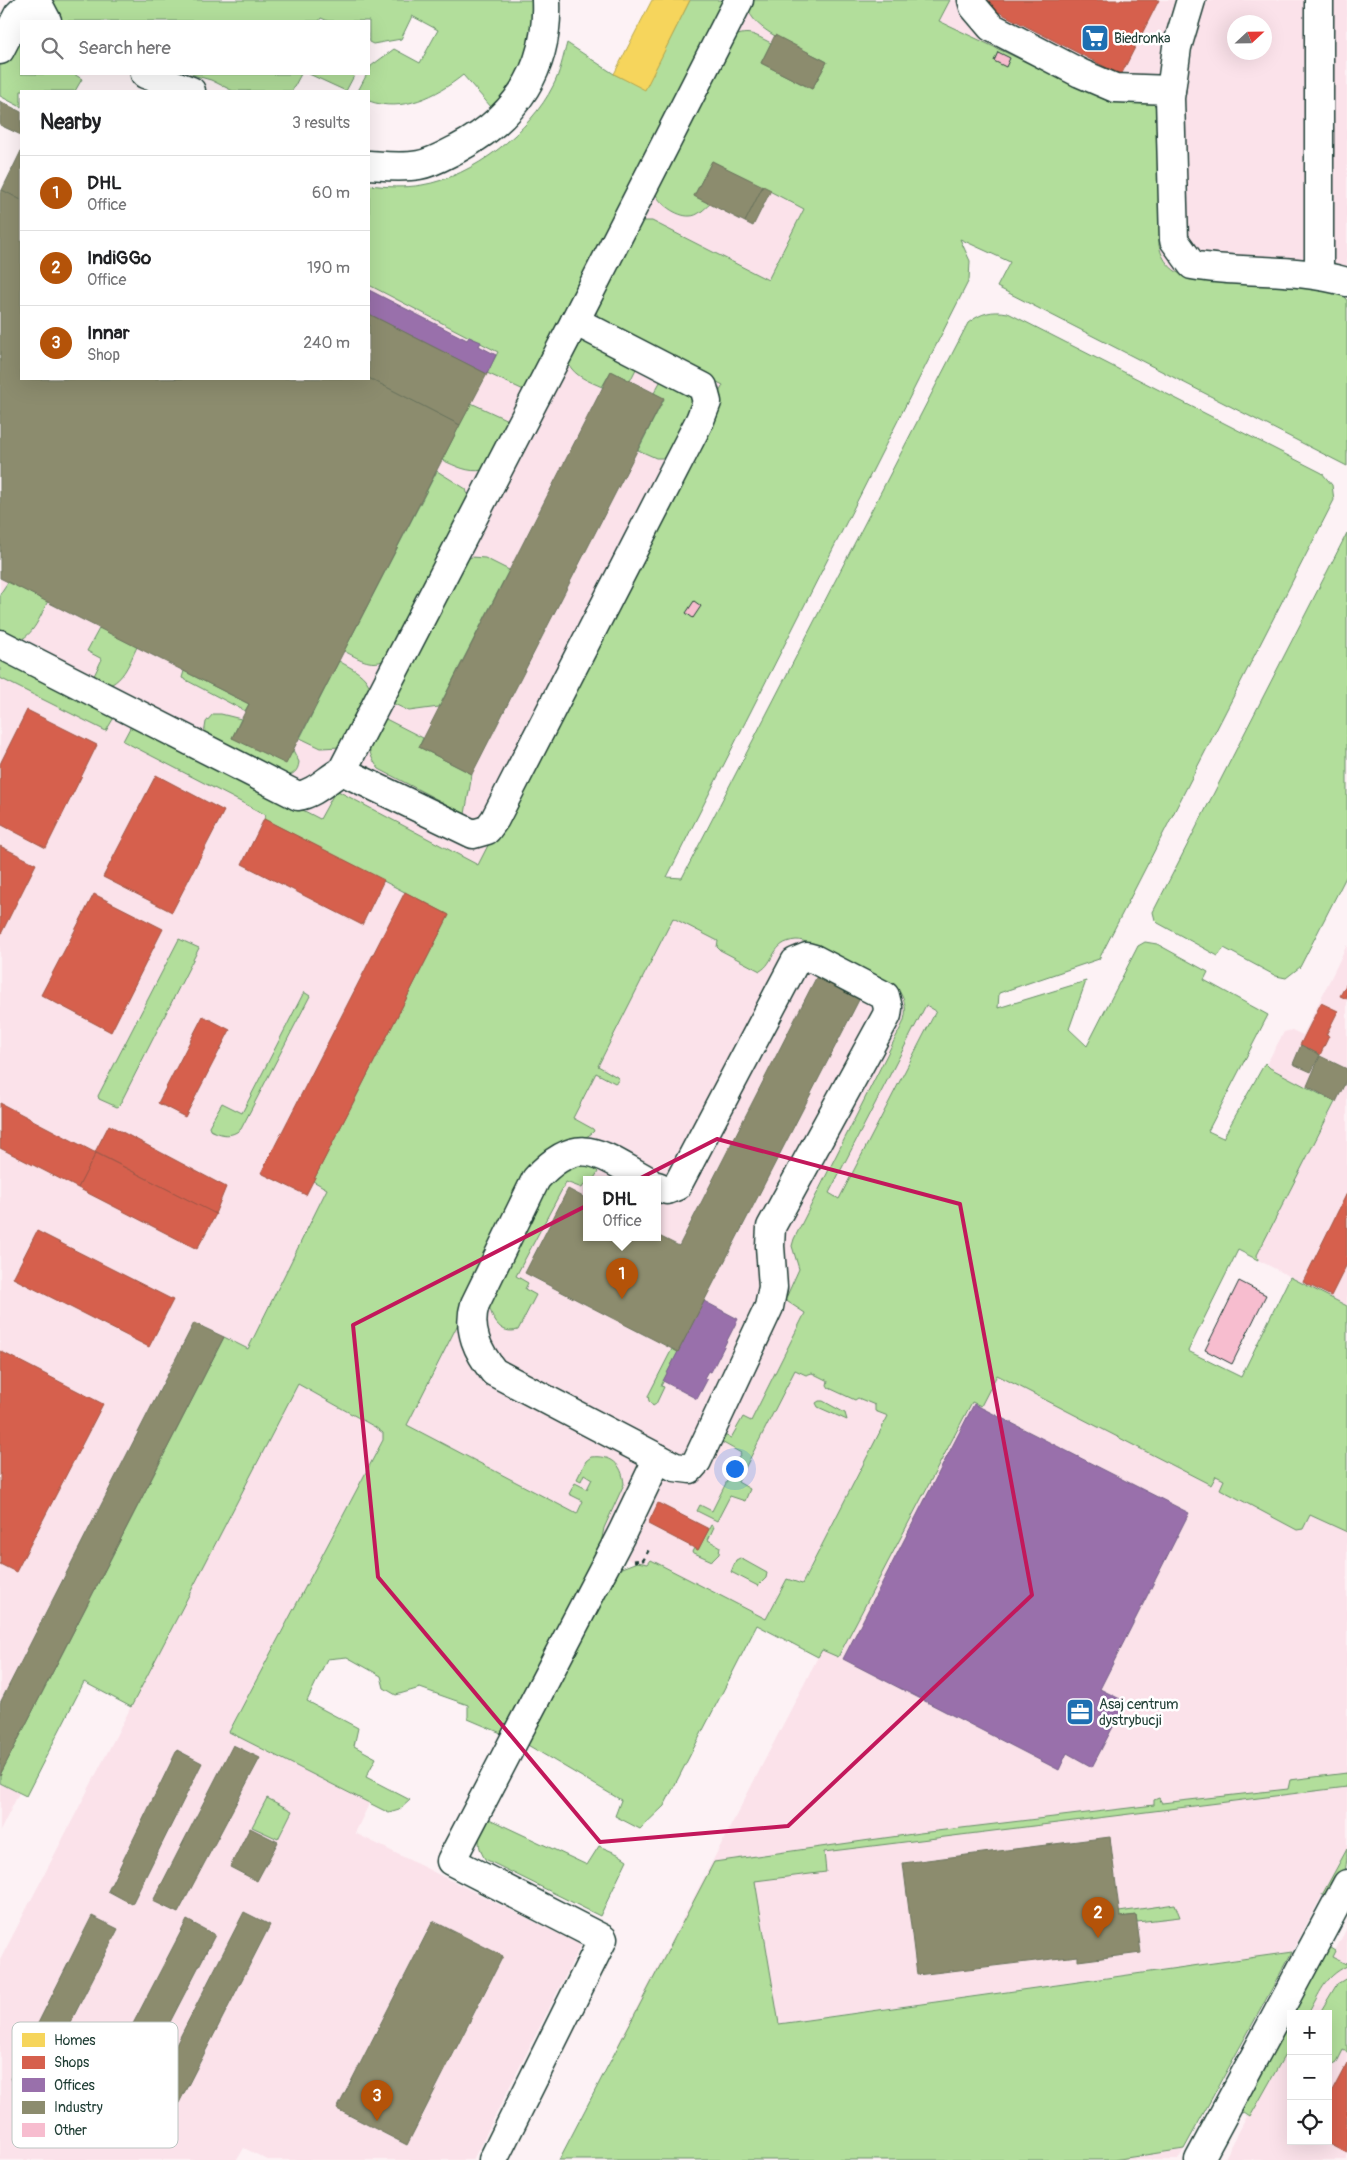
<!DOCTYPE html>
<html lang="en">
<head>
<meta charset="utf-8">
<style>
  :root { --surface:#fff; --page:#f2f2f2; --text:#202124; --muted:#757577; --line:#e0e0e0; --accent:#b45309 }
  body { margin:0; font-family:Pangolin,sans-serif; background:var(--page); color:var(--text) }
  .controls { position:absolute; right:15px; bottom:15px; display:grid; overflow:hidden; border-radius:0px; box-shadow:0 5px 20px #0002 }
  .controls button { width:45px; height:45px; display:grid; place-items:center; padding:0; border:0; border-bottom:1px solid var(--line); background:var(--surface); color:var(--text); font:25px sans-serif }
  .compass { position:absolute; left:1227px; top:15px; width:45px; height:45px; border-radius:50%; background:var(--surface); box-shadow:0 5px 20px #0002; rotate:68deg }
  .you { position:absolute; left:734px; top:1468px; width:18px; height:18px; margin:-12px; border:4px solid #fff; border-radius:50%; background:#1a73e8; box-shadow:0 0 0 8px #1a73e833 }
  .badge { display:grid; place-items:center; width:32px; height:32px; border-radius:50%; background:var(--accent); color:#fff; font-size:16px; font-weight:700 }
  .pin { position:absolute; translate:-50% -41px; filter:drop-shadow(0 1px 2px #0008) }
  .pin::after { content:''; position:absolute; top:26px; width:18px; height:15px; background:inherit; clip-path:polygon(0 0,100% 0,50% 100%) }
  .popup { position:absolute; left:583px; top:1176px; width:78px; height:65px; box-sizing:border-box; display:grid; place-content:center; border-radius:0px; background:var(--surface); filter:drop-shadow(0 1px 4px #0005); font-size:16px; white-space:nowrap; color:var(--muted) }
  .popup b { font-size:19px; color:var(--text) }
  .popup::after { content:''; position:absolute; left:50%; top:100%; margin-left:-10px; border:10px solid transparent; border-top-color:var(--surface) }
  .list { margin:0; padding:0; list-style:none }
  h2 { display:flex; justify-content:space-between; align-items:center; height:65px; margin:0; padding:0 20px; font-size:21px }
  h2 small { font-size:16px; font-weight:400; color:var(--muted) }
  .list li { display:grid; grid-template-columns:32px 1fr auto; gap:15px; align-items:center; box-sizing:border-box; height:75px; padding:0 20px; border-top:1px solid var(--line) }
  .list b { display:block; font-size:19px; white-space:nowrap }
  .list p { margin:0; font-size:16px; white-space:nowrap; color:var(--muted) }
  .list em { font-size:16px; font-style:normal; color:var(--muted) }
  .icon { flex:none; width:28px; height:28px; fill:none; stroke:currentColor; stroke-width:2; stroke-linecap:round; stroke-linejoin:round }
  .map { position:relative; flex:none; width:1347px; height:2160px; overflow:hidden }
  .search { position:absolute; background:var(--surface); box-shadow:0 5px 20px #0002; left:20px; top:20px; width:350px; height:55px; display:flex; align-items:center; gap:12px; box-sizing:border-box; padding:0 18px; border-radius:0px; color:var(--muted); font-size:19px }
  .panel { position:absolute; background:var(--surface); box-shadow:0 5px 20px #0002; left:20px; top:90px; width:350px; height:290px; border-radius:0px }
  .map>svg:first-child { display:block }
  .built { fill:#fbe2ea; fill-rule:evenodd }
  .green { fill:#b2de9b; stroke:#688e68; fill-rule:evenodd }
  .homes { fill:#f6d55c; stroke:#b6a750 }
  .shops { fill:#d6604d; stroke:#9f5646 }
  .offices { fill:#9970ab; stroke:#746187 }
  .industry { fill:#8c8c6e; stroke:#6b745d }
  .building { fill:#f7bdcf; stroke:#1f3d34 }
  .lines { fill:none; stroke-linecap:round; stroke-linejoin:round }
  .minor-casing { stroke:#1f3d34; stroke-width:31 }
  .path { stroke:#1f3d34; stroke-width:3; stroke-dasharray:4 4; stroke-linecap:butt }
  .minor { stroke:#fff; stroke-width:28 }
  .marked { fill:none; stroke:#c2185b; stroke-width:4; stroke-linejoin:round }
  .labels { text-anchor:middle; stroke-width:5; stroke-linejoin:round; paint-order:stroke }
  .poi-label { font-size:14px; fill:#1f3d34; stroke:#fff; text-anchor:start }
  .key { fill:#fff; stroke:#bcc5c2; stroke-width:1 }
  .key-label { font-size:14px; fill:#1f3d34 }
</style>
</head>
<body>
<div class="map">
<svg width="1347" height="2160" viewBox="0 0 1347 2160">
  <rect width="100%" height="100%" fill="#fdf2f5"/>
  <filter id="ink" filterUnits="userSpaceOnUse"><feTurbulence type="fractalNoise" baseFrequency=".02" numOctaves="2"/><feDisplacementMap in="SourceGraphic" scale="10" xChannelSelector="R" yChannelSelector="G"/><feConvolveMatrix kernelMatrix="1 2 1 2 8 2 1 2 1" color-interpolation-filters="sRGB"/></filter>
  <g filter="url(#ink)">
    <g class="built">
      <path d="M703 0H937L247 1350 224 1338 0 1775V193L2 190 21 200V379H369V285L498 352 489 370Z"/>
      <path d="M950 0H1347V299L1339 291 1322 283 1194 280 1181 276 1172 270 1161 255 1159 245 1161 118 1060 78 939 21ZM1234 22H1264V52H1234Z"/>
      <path d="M667 877 942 998 840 1199 1347 1528V1849L1292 1952 617 2046 818 1657 383 1433V1440L229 1732 370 1802 355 1833 581 1945 473 2160H268L244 2148 237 2160H0V1960L298 1384 383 1432ZM587 1180H657V1238H587Z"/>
      <path d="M1347 945V1306L1258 1260 1257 1255 1335 1102 1270 1068 1267 1063 1284 1032 1292 1030 1303 1035Z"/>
      <path d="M0 1783 19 1793 0 1831Z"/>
      <path d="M1347 1928V2160H1224L1291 2033V2141H1328V2014H1301Z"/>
      <path d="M1184 2149 1178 2160H1113Z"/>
    </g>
    <g class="green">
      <path d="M44 0H534C532 50 527 71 492 108L463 75C437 96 402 113 369 101V91H358L367 74H369L371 66 394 49 420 63 438 30 412 16 401 39 373 44 369 42V21H328L321 18 319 21H58Z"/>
      <path d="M690 0H728L528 392 487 373 498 352 369 285V185C386 187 405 188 422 185 472 177 531 131 553 86 560 73 563 57 567 43L614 74 645 89Z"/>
      <path d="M749 0H950L939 21 1060 78 1149 100 1154 104 1161 118 1159 245C1163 265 1176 274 1194 280L1322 283 1339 291 1347 299V466L997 287 1010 262 960 239 970 261 969 280 667 877 682 878 968 323C981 313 992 310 1008 313L1322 473 1332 485 1334 500 1099 959 999 993 998 1008 1086 981 1069 1029 1087 1046 1138 946 1145 942 1157 944 1208 972 1204 980 1268 1015 1208 1131 1223 1138 1265 1063 1270 1068 1335 1102 1257 1255 1258 1260 1238 1250 1188 1351 1241 1377 1290 1277 1347 1306V1532L1310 1515 1303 1529 1297 1530 1220 1489 1224 1480 1216 1476 1211 1485 997 1375 981 1406 972 1402 838 1657 822 1650 818 1657 757 1625 664 1806 640 1829 615 1816 621 1800 526 1744 619 1569 637 1562 648 1564 651 1560 766 1619 787 1579 802 1584 888 1416 875 1411V1405L858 1398 855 1400 829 1388 827 1385 828 1381 812 1373 806 1375 795 1370 738 1482 750 1489 745 1501 730 1496 717 1521 697 1511 700 1505 712 1511 741 1453 718 1440 717 1432 731 1438 743 1417 751 1421 805 1313 785 1300 799 1269 792 1246 794 1239 903 1023C907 1012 906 1001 899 991 891 981 809 938 796 940 771 942 775 963 760 971L720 950 717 947 718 941 673 918 598 1066 617 1077 619 1080 615 1083 596 1073 573 1118 593 1129 594 1131C586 1140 577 1138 567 1140 552 1144 541 1153 531 1165L467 1291 463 1314 407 1425 577 1514 583 1501 569 1494 575 1483 587 1489 592 1479 584 1474 581 1481 577 1479 586 1461 591 1457C611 1455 622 1463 624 1484L604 1528 601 1543 501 1733 468 1719V1705L420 1688 396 1695 384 1688 381 1676 347 1657 327 1659 307 1701 358 1728 354 1746 376 1758 366 1777 410 1800 399 1810 389 1813 229 1732 383 1440V1433L375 1427 298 1384 131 1707 84 1682 26 1796 0 1783V1775L224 1337 248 1349 327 1189 313 1181 449 915 264 819 266 815 123 741 133 722 320 819 336 790 478 865 723 385 604 324 599 319 595 309 636 224 642 221H652L768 280 804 209 712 161 694 196 710 204C704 209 698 216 690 216 677 217 658 203 655 192L729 39C748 29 753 34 771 43L761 63 812 89 827 62C808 50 740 29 749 0ZM926 1005 936 1011 839 1199 829 1193Z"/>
      <path d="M21 25V74H74L82 79 75 91H21V107L0 96V65Z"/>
      <path d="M189 74H301L292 91H233L211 80Z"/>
      <path d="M309 74H355L346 91Z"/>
      <path d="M583 337 628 356 624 362 636 369 630 381 611 371 602 387C589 381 575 377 568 363L573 343Z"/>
      <path d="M664 375 686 389 695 408 665 458H656L638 450 664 399 654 393Z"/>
      <path d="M471 403 512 422 483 470C468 473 456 466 442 460Z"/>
      <path d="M437 471 466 489 470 503 385 660C370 667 358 658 344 651Z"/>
      <path d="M1347 533V875L1300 967 1286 978 1276 976 1224 948 1218 956 1158 923 1155 920 1153 912Z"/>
      <path d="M471 557 485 558 509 570 439 707 409 711 390 702 465 561Z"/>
      <path d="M8 582 48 601C40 616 34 636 17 641L0 631V594Z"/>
      <path d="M100 627 137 647C130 661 124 681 107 686L92 680 102 659 87 651Z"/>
      <path d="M0 655 116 714 106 731 0 678Z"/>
      <path d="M339 661C352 669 367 674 371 691L340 747 321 748 300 738Z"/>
      <path d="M184 671 249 704 245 711 182 678Z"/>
      <path d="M213 714H221L241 719 232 738 293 750 299 762C298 772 293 775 283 777L204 734 206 722Z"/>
      <path d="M382 717 423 738 419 747 472 774 465 814 379 769C362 747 371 739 382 717Z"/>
      <path d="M179 939 199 948 119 1106 117 1107 99 1099 98 1096Z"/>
      <path d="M304 992 310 996 241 1129C230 1138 222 1135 210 1130L209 1126 222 1103 242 1113Z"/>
      <path d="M590 1164 598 1172 593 1180H587V1184L585 1183 582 1188 566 1182 516 1276 528 1283 525 1289 536 1295 518 1330C500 1335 493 1320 489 1306L553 1176 561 1166Z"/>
      <path d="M672 1349 678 1352 661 1386 664 1387 656 1404 653 1406 649 1401 648 1396Z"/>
      <path d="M819 1401H823L845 1413 847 1420 818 1407 816 1403Z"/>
      <path d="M711 1525 714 1527 708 1540 720 1547 719 1554 712 1561 692 1552 694 1548 698 1550Z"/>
      <path d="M740 1558 767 1573 766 1578 758 1586 731 1572 736 1560Z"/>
      <path d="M1347 1773V1787L824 1852 826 1872 755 1881 779 2024 1292 1952 1184 2149 1113 2160H559L714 1862 920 1833 1154 1805V1800L1159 1798 1162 1803 1288 1789 1290 1780Z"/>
      <path d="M267 1798 292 1811 278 1839 252 1827Z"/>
      <path d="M487 1818 587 1865 599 1846 618 1854 627 1860 600 1916 485 1859C475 1843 479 1834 487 1818Z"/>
      <path d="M1347 1849C1347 1872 1344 1885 1322 1895Z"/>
      <path d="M1175 1904 1180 1917 1137 1922 1136 1915 1120 1917 1119 1912Z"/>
      <path d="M1327 1946 1335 1951 1332 1957 1346 1964 1347 1962V1966C1324 1977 1320 1993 1308 2014H1291V2044L1250 2117 1238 2109Z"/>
      <path d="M1347 1978V2052L1343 2050 1336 2064 1328 2061V2014H1319L1337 1984Z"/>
    </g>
    <path class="homes" d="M652 0H690L645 90 614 74Z"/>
    <g class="shops">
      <path d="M980 0H1159L1121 75 979 2Z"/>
      <path d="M27 710 97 745 46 848 0 824V764Z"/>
      <path d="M156 775 224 811 172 912 103 877Z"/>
      <path d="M264 819 384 880 362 925 242 864Z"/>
      <path d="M0 846 36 864 0 936Z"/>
      <path d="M405 892 449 915 306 1195 261 1173Z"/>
      <path d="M94 894 163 929 111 1032 41 995Z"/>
      <path d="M1347 983V999L1340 996Z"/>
      <path d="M1321 1003 1338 1011 1326 1035 1329 1036 1320 1055 1300 1045Z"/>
      <path d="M203 1016 230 1030 185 1117 158 1103Z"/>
      <path d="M0 1103 96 1153 78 1188 0 1148Z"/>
      <path d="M109 1125 226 1187 215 1214 95 1152Z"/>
      <path d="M96 1153 216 1214 197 1249 78 1188Z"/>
      <path d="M1347 1193V1264L1331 1296 1303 1282Z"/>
      <path d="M37 1231 173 1300 149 1347 13 1278Z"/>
      <path d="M0 1351 103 1404 16 1572 0 1564Z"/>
      <path d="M658 1503 709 1529 698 1550 648 1524Z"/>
      <path d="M1347 2063V2153L1324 2141H1328V2099Z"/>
    </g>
    <g class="offices">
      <path d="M369 290 467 340 469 337 481 342 479 346 496 355 487 374 369 314Z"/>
      <path d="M704 1301 738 1319 711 1372 708 1371 704 1378 707 1380 697 1399 663 1381Z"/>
      <path d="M974 1404 1189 1513 1100 1689 1126 1702 1092 1767 1067 1753 1059 1770 843 1659Z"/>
    </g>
    <g class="industry">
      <path d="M775 35 827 62 812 89 761 63Z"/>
      <path d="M0 101 21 112V135L0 125Z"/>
      <path d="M21 151V200L2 190Z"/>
      <path d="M712 161 763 186 745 222 694 196Z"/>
      <path d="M763 186 771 190 753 226 745 222Z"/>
      <path d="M2 190 21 200V379L369 378 460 425 286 764 232 738 249 704 0 578V193Z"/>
      <path d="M369 314 487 374 460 425 369 378Z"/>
      <path d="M611 371 664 398 472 774 419 747Z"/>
      <path d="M817 976 860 998 678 1352 525 1273 568 1189 587 1199V1238H657V1235L679 1246Z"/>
      <path d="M1301 1045 1320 1055 1311 1072 1293 1064Z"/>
      <path d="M1320 1056 1347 1069V1079L1336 1102 1307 1086Z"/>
      <path d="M194 1323 224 1337 0 1775V1703Z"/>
      <path d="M233 1745 260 1758 178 1913 153 1901Z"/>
      <path d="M177 1750 202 1763 132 1904 108 1891Z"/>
      <path d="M250 1828 278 1842 257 1881 230 1867Z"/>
      <path d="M1110 1837 1120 1917 1136 1915 1141 1953 1078 1961V1956L917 1975 903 1863Z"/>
      <path d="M244 1912 270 1925 179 2103 153 2090Z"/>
      <path d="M92 1916 118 1929 35 2092 10 2079Z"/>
      <path d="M187 1920 215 1935 139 2082 110 2068Z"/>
      <path d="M433 1921 503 1956 407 2145 337 2109Z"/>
    </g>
    <g class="building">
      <path d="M998 52 1010 58 1006 67 994 61Z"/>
      <path d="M694 601 701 606 693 618 686 613Z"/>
      <path d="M1239 1281 1266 1295 1232 1364 1205 1350Z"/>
    </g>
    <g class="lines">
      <defs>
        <g id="minor">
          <path d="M36 0 47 21"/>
          <path d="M972 0 974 7 991 27 1080 73 1115 88 1171 90"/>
          <path d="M1191 0 1177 47 1170 98 1174 240 1192 265C1243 274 1298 267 1347 282"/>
          <path d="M0 50 18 15 33 0"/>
          <path d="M145 74 191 91"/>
          <path d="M369 165C385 166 402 168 419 165 432 163 445 155 457 149 517 117 549 68 546 0"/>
          <path d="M1319 275V0"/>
          <path d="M0 644 298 796C316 793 327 779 342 771L575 321 739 0"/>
          <path d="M342 771 473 834 487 830 495 819 700 420 707 402 703 387 575 321"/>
          <path d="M647 1180C601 1155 579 1131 536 1179L475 1304C467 1330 478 1352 494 1372L675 1467 690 1469 697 1461 769 1307 773 1287 770 1246 771 1227 887 1015 888 1008 885 996 814 959 807 957 795 962 677 1186 667 1190 657 1186"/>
          <path d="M493 2160 603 1939 451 1861 621 1535 658 1458"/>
          <path d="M1199 2160 1347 1884"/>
        </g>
      </defs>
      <use href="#minor" class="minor-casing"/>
      <path class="path" d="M634 1561 643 1560 649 1549"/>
      <use href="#minor" class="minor"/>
    </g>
  </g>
  <path class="marked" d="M717 1139 960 1204 1032 1595 788 1826 600 1842 378 1577 353 1325Z"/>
  <defs>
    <symbol id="supermarket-square" viewBox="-11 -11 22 22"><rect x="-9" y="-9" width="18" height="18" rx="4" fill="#1f6fb2" stroke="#fff"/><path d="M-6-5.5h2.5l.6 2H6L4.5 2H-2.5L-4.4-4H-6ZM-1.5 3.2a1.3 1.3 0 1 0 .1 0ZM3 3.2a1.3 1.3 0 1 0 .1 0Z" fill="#fff"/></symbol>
    <symbol id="office-square" viewBox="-11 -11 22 22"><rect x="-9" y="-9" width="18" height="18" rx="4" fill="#1f6fb2" stroke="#fff"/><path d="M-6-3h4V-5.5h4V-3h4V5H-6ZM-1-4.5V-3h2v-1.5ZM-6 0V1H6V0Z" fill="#fff"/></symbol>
  </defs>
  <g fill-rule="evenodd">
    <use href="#supermarket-square" x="1079" y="22" width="32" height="32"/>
    <use href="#office-square" x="1064" y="1696" width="32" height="32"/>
  </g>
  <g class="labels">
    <g class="poi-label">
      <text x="1114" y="43">Biedronka</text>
      <text x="1099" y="1709">Asaj centrum<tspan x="1099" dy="16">dystrybucji</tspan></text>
    </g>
  </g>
  <rect x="12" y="2022" width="166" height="126" rx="8" class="key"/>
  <rect x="22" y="2033" width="23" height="14" fill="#f6d55c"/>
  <rect x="22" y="2056" width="23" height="13" fill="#d6604d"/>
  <rect x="22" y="2078" width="23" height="14" fill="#9970ab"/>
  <rect x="22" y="2101" width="23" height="13" fill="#8c8c6e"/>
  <rect x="22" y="2123" width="23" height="14" fill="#f7bdcf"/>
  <g class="key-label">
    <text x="54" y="2045">Homes</text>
    <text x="54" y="2067">Shops</text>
    <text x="54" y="2090">Offices</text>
    <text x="54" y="2112">Industry</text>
    <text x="54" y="2135">Other</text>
  </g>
</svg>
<div class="controls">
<button>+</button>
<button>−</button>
<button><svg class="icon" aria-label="locate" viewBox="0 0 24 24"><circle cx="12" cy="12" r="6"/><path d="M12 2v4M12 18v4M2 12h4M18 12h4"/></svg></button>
</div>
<svg class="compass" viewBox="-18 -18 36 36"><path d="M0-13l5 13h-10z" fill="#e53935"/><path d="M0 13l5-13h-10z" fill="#757577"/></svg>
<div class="you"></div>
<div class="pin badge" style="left:622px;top:1299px">1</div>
<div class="popup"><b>DHL</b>Office</div>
<div class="pin badge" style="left:1098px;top:1938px">2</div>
<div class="pin badge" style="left:377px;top:2121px">3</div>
<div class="search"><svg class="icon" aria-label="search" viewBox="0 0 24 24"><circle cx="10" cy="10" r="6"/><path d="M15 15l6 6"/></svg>Search here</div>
<section class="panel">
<h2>Nearby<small>3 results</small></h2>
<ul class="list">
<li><span class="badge">1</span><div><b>DHL</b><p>Office</p></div><em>60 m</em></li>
<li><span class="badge">2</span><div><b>IndiGGo</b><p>Office</p></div><em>190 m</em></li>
<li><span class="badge">3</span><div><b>Innar</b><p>Shop</p></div><em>240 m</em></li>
</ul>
</section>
</div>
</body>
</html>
